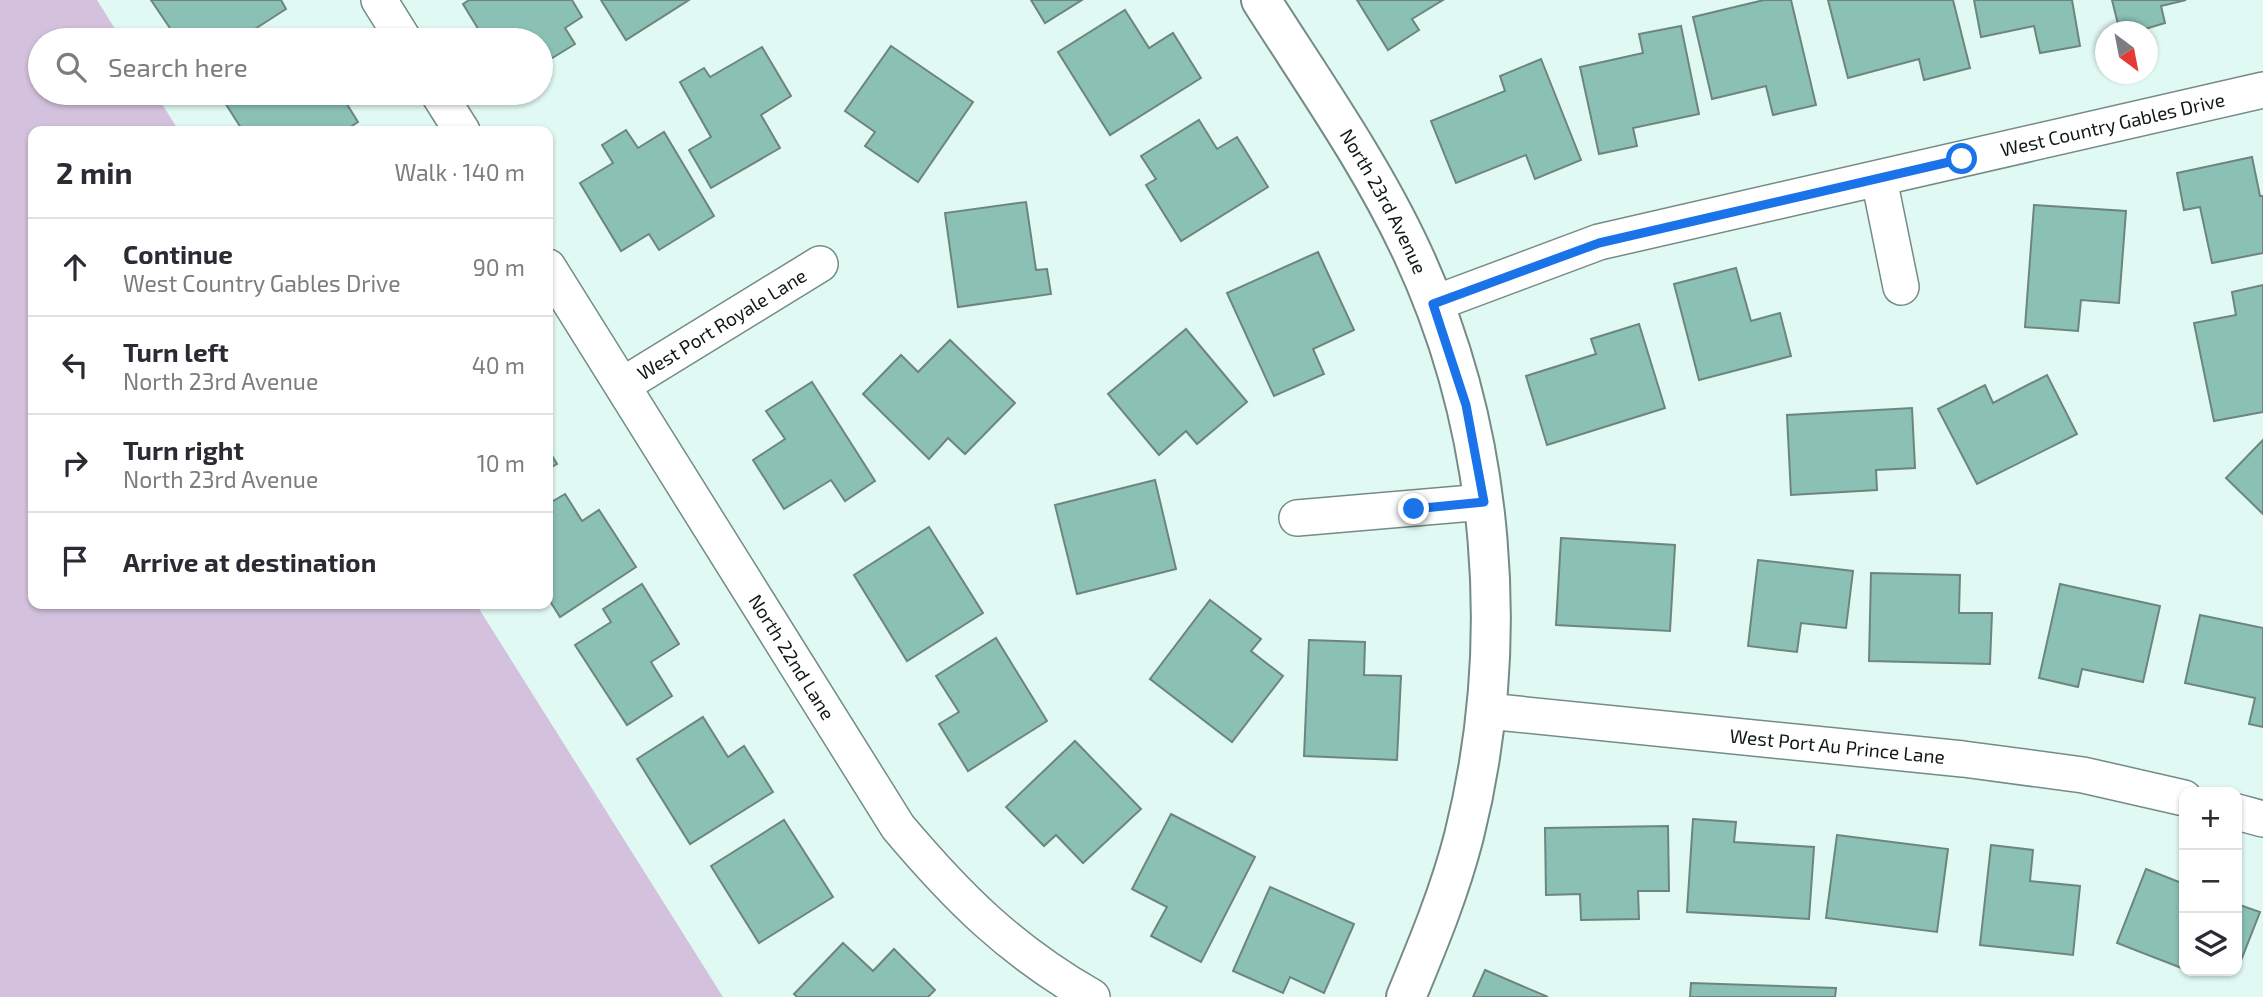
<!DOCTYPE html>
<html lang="en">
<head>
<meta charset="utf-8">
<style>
  :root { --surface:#fff; --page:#f7f7f7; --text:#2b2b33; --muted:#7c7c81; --line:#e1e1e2 }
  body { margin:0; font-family:"Exo 2",sans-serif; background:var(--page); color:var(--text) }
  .controls { position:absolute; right:21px; bottom:21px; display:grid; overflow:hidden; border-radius:14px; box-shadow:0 2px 5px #0004 }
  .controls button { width:63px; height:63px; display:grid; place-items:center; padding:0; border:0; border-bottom:2px solid var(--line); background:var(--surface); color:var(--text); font:35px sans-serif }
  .compass { position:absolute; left:2095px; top:21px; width:63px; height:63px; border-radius:50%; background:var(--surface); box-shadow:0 2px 5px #0004; rotate:148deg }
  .stop { position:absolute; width:21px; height:21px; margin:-16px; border:5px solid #1a73e8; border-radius:50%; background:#fff }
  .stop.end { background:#1a73e8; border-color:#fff; box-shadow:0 2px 7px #0008 }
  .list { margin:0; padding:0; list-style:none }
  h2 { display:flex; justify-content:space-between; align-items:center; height:91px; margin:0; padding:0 28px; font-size:30px }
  h2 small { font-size:23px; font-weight:400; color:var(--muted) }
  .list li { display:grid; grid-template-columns:46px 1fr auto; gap:21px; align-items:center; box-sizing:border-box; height:98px; padding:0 28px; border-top:2px solid var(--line) }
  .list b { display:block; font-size:26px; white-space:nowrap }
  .list p { margin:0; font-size:23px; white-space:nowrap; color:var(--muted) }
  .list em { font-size:23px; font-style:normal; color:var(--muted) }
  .icon { flex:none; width:38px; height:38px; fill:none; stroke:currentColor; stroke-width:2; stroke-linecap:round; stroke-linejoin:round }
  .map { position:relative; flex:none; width:2263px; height:997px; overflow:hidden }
  .search { position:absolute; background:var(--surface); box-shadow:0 2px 5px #0004; left:28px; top:28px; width:525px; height:77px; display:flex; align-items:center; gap:18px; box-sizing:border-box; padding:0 24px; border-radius:38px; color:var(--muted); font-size:26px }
  .panel { position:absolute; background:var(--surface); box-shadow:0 2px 5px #0004; left:28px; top:126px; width:525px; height:483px; border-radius:14px }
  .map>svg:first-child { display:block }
  .green { fill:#d4c1dd }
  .building { fill:#8ac1b4; stroke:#6e857f; stroke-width:2 }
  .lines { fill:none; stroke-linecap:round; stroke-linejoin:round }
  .street-casing { stroke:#758b85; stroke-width:38 }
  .secondary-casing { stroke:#758b85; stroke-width:42 }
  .street { stroke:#fff; stroke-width:35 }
  .secondary { stroke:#fff; stroke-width:38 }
  .route { stroke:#1a73e8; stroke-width:9 }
  .labels { text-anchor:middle; stroke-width:5; stroke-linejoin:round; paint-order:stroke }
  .street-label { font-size:19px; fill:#0f1815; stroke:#e0f9f2 }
</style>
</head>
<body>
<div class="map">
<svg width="2263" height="997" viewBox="0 0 2263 997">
  <rect width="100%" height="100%" fill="#e0f9f2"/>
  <path class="green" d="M0 0H97L122 40H40V93H155L179 131H33V604H476L723 997H0Z"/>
  <g class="building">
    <path d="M151 0H281L286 9 238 40H196L193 35 186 40H178Z"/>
    <path d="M469 0H572L582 17 565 28 575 44 541 65V40H485L463 4Z"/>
    <path d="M601 0H689L626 40Z"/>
    <path d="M1031 0H1082L1045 23Z"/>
    <path d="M1357 0H1443L1412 19 1419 30 1388 50Z"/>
    <path d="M1764 0H1791L1816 105 1773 115 1766 86 1712 99 1693 17Z"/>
    <path d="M1828 0H1953L1970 68 1924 80 1919 59 1848 78Z"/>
    <path d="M1974 0H2072L2080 46 2040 53 2034 26 1981 37Z"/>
    <path d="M2112 0H2186L2161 6 2165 23 2135 32H2120Z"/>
    <path d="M1125 10 1149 48 1173 33 1201 78 1110 135 1058 52Z"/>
    <path d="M1681 26 1699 114 1633 128 1637 146 1599 154 1580 67 1643 53 1639 34Z"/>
    <path d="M891 46 973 102 918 182 865 146 875 132 845 111Z"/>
    <path d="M762 47 791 96 761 115 780 148 711 188 689 150 711 137 680 82 704 68 710 77Z"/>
    <path d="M1541 59 1581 160 1535 179 1526 155 1456 183 1431 121 1505 91 1500 76Z"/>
    <path d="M230 93H340L358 122 344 131H243L222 98Z"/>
    <path d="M1199 120 1217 149 1237 137 1268 187 1181 241 1146 185 1156 179 1141 156Z"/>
    <path d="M626 130 638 148 664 132 714 216 659 250 649 234 621 251 580 183 613 163 602 145Z"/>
    <path d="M2252 157 2260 196H2263V253L2212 263 2200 207 2184 210 2177 173Z"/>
    <path d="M1026 202 1036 270 1047 269 1051 294 958 307 945 213Z"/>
    <path d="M2034 205 2126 211 2119 303 2081 300 2078 331 2025 327Z"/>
    <path d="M1318 252 1354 330 1313 349 1324 374 1274 396 1227 293Z"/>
    <path d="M1736 268 1751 321 1780 313 1791 356 1699 380 1674 284Z"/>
    <path d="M2263 285V412L2214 421 2194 323 2236 315 2232 292Z"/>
    <path d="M1639 324 1665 408 1547 445 1526 376 1596 354 1591 339Z"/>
    <path d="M1186 329 1247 402 1197 444 1186 431 1159 455 1108 394Z"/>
    <path d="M950 340 1015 403 965 454 948 438 929 459 863 394 901 355 918 372Z"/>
    <path d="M2047 375 2077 434 1977 484 1938 409 1985 385 1993 403Z"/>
    <path d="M812 382 875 481 845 501 831 480 784 509 753 460 785 439 766 411Z"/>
    <path d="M1912 408 1915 468 1876 470 1877 490 1791 495 1787 415Z"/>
    <path d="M2263 440V514L2226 478Z"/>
    <path d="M548 449 557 464 548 469Z"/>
    <path d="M1155 480 1176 569 1077 594 1055 505Z"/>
    <path d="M565 494 582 521 599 510 636 567 560 617 548 598V504Z"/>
    <path d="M929 527 983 613 907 661 854 575Z"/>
    <path d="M1561 538 1675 545 1670 631 1556 625Z"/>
    <path d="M1758 560 1853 571 1846 628 1801 623 1797 652 1748 646Z"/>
    <path d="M1871 573 1960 575 1959 613H1992L1990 664 1869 661Z"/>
    <path d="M642 584 679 644 651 662 672 696 627 725 575 645 611 622 603 609Z"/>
    <path d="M2060 584 2160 606 2143 682 2082 669 2078 687 2039 678Z"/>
    <path d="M1210 600 1261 639 1251 651 1283 676 1232 742 1150 679Z"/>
    <path d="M2200 615 2263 628V727L2249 724 2255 698 2185 683Z"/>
    <path d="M996 638 1047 721 968 771 939 724 959 712 936 676Z"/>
    <path d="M1309 640 1365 642 1364 675 1401 676 1397 760 1304 756Z"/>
    <path d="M703 717 728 757 744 746 773 792 690 844 637 759Z"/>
    <path d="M1075 741 1141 809 1083 863 1056 835 1044 846 1006 807Z"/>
    <path d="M1171 814 1255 857 1201 962 1151 936 1167 907 1132 889Z"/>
    <path d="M1693 819 1736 822 1734 842 1814 847 1809 919 1687 912Z"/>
    <path d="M784 820 833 897 759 943 711 866Z"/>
    <path d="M1668 826 1669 891H1638L1639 919 1581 920 1580 894 1546 895 1545 828Z"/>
    <path d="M1837 835 1948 849 1937 932 1826 918Z"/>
    <path d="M1991 845 2033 850 2030 881 2080 886 2073 955 1980 945Z"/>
    <path d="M2146 869 2184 884V969L2117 943Z"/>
    <path d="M1270 887 1354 924 1324 993 1290 977 1283 993 1233 971Z"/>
    <path d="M2237 904 2260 912 2240 963 2237 962Z"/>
    <path d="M843 943 873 971 894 949 935 990 928 997H797L794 994Z"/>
    <path d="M1485 970 1548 997H1473Z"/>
    <path d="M1691 983 1836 988 1835 997H1690Z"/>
  </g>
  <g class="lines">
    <defs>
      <g id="street">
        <path d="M379 0 404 40"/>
        <path d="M438 93 462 131"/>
        <path d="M1879 179 1901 287"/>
        <path id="s1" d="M548 267 898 827C958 898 1010 950 1092 997"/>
        <path id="s2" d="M1433 304 1599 242 2263 90"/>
        <path id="s3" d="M623 385 820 264"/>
        <path d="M1297 518 1484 502"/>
        <path id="s4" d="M1487 711 1963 759 2083 775 2184 798"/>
        <path d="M2237 812 2263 819"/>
      </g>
      <g id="secondary">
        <path id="s5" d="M1261 0C1313 82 1371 164 1412 252 1496 432 1512 644 1464 836 1450 891 1428 944 1406 997"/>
      </g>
    </defs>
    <use href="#street" class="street-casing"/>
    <use href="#secondary" class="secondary-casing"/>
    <use href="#street" class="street"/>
    <use href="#secondary" class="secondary"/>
  </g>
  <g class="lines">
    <path class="route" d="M1414 509 1484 502 1466 405 1433 304 1599 243 1962 159"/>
  </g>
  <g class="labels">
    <g class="street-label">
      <text dy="7" stroke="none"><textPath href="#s2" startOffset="704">West Country Gables Drive</textPath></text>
      <text dy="7" stroke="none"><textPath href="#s5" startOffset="236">North 23rd Avenue</textPath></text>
      <text dy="7" stroke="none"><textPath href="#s3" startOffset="116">West Port Royale Lane</textPath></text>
      <text dy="7" stroke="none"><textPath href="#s1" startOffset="460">North 22nd Lane</textPath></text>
      <text dy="7" stroke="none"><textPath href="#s4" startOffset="352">West Port Au Prince Lane</textPath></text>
    </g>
  </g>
</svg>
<div class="controls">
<button>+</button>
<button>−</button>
<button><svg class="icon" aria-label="layers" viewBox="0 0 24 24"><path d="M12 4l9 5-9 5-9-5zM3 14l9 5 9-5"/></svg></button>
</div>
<svg class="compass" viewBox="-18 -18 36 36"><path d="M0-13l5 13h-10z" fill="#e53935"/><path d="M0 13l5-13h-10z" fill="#7c7c81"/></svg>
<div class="stop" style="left:1962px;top:159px"></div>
<div class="stop end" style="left:1414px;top:509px"></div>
<div class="search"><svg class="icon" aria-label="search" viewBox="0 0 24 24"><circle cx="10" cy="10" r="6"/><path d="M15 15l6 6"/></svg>Search here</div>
<section class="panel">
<h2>2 min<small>Walk · 140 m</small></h2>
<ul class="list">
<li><svg class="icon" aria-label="ahead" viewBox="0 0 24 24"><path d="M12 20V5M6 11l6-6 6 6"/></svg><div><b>Continue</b><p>West Country Gables Drive</p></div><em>90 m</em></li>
<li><svg class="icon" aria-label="left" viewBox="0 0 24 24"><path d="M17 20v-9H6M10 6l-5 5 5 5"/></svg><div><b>Turn left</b><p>North 23rd Avenue</p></div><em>40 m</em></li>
<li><svg class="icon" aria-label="right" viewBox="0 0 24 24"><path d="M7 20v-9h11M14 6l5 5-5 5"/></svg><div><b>Turn right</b><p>North 23rd Avenue</p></div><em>10 m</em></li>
<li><svg class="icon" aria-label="arrive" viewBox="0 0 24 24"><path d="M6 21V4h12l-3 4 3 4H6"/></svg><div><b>Arrive at destination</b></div></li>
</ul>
</section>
</div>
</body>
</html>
